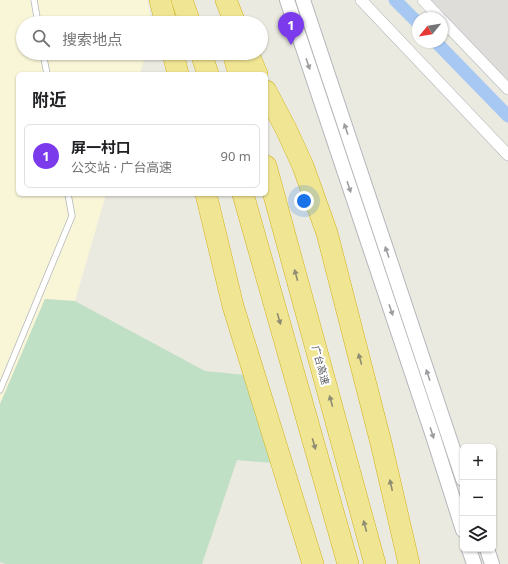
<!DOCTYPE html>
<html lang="zh">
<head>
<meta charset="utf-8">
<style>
  :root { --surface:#fff; --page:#f6f6f6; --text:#202124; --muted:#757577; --line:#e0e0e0; --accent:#7c3aed }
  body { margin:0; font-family:"Noto Sans","Noto Sans SC",sans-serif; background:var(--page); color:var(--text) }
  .controls { position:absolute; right:12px; bottom:12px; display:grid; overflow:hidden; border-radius:6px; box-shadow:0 1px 3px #0004 }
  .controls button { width:36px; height:36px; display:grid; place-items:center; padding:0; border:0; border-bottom:1px solid var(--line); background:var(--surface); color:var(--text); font:20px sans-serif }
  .compass { position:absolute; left:412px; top:12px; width:36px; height:36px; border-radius:50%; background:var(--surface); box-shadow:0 1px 3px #0004; rotate:240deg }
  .you { position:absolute; left:304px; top:201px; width:14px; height:14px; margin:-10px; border:3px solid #fff; border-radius:50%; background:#1a73e8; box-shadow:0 0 0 6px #1a73e833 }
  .badge { display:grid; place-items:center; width:26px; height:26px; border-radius:50%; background:var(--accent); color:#fff; font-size:13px; font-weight:700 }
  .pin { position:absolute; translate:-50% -33px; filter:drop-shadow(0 1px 2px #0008) }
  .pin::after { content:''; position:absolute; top:21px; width:14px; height:12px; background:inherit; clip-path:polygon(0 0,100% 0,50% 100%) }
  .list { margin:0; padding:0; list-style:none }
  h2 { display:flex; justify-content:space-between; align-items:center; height:52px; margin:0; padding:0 16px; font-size:17px }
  h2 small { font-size:13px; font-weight:400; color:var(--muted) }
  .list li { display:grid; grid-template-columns:26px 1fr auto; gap:12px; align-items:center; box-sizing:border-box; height:64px; margin:0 8px 8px; padding:0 8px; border:1px solid var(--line); border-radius:6px }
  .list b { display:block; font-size:15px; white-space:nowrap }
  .list p { margin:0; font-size:13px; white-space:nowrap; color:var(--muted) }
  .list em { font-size:13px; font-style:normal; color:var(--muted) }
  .icon { flex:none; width:22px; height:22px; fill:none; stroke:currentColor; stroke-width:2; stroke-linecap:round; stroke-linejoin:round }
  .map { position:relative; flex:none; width:508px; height:564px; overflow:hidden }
  .search { position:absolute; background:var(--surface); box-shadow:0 1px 3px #0004; left:16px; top:16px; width:252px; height:44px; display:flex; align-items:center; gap:10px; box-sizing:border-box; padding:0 14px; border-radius:22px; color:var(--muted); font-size:15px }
  .panel { position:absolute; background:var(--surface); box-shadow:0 1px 3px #0004; left:16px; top:72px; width:252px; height:124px; border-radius:6px }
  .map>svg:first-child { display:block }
  .commercial { fill:#f9f6d8 }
  .industrial { fill:#deddd9 }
  .green { fill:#c0e0c5 }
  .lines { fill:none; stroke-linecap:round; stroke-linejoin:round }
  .canal { stroke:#a8c8f4; stroke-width:13 }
  .service-casing { stroke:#b4b6ba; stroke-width:7 }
  .minor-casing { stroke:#b4b6ba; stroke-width:12 }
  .tertiary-casing { stroke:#b4b6ba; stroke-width:16 }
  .motorway-casing { stroke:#d2b21a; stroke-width:22 }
  .service { stroke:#fff; stroke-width:5.5 }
  .minor { stroke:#fff; stroke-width:11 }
  .tertiary { stroke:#fff; stroke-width:14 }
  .motorway { stroke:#f0e593; stroke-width:21 }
  .oneway { fill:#9c9da0 }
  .oneway2 { fill:#8e8c72 }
  .labels { text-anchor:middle; stroke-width:4; stroke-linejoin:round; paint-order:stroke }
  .street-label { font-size:10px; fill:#5a5c60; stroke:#fff }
</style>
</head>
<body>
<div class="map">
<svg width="508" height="564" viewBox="0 0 508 564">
  <rect width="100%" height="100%" fill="#ebeae1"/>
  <path class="commercial" d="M0 0H147L152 23H23V53H146L140 74H18V194H106L75 301 45 299 0 404Z"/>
  <path class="industrial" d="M429 0H508V82Z"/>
  <path class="green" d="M45 299 75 301 205 371 246 375 272 463 237 460 202 564H5L0 562V404Z"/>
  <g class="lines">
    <g class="canal">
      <path d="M395 0 418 23"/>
      <path d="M436 42 508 116"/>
    </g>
    <defs>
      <g id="service">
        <path d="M34 0 38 23"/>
        <path d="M43 53 47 74"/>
        <path d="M0 390 72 216 68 194"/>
      </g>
      <g id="minor">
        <path d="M361 0 508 155"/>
        <path d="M423 0 440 18"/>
        <path d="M442 20 508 89"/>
      </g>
      <g id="tertiary">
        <path d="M287 0 433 436 463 530"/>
        <path d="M303 0 463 479"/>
        <path d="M469 549 474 564"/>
        <path d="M487 549 492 564"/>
      </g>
      <g id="motorway">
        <path d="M160 0 166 23"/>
        <path d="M182 0 190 23"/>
        <path d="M226 0 235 23"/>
        <path d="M173 53 178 74"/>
        <path d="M201 53 208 74"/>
        <path d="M233 53 239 74"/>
        <path d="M248 53 257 74"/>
        <path d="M266 91 286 129 303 166 327 233 381 443 409 564"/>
        <path d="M266 166 375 564"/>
        <path d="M206 194 233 306 313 564"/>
        <path d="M243 194 348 564"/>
      </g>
    </defs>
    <use href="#service" class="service-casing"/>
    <use href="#minor" class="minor-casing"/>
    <use href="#tertiary" class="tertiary-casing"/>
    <use href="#motorway" class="motorway-casing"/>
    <use href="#service" class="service"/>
    <use href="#minor" class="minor"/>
    <use href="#tertiary" class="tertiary"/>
    <use href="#motorway" class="motorway"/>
  </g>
  <defs><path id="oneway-solid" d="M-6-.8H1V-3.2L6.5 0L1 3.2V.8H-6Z"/></defs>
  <g class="oneway">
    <use href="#oneway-solid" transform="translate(308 64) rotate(71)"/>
    <use href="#oneway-solid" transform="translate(346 129) rotate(-109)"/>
    <use href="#oneway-solid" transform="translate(349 187) rotate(71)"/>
    <use href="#oneway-solid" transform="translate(387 252) rotate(-109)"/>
    <use href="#oneway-solid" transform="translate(391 310) rotate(71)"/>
    <use href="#oneway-solid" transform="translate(428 375) rotate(-109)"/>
    <use href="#oneway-solid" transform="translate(432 433) rotate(72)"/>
  </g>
  <g class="oneway2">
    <use href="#oneway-solid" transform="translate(296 275) rotate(-105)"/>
    <use href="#oneway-solid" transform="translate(279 319) rotate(74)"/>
    <use href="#oneway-solid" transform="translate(360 359) rotate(-106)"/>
    <use href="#oneway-solid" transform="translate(331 401) rotate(-105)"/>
    <use href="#oneway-solid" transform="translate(314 444) rotate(74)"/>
    <use href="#oneway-solid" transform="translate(391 485) rotate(-103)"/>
    <use href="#oneway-solid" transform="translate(365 526) rotate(-105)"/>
  </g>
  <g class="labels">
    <g class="street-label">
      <text transform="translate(321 365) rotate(75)" y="4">广台高速</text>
    </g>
  </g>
</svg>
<div class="controls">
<button>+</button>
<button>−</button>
<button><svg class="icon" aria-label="layers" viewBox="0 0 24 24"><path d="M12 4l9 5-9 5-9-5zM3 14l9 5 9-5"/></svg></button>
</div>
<svg class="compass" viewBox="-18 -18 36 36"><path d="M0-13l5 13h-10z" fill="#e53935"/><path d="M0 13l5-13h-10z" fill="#757577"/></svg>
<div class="you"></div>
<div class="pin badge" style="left:291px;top:45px">1</div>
<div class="search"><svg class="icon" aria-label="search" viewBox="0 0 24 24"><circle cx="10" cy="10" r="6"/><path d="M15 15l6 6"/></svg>搜索地点</div>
<section class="panel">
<h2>附近<small></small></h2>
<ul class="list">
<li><span class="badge">1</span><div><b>屏一村口</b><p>公交站 · 广台高速</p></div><em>90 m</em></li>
</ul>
</section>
</div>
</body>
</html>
